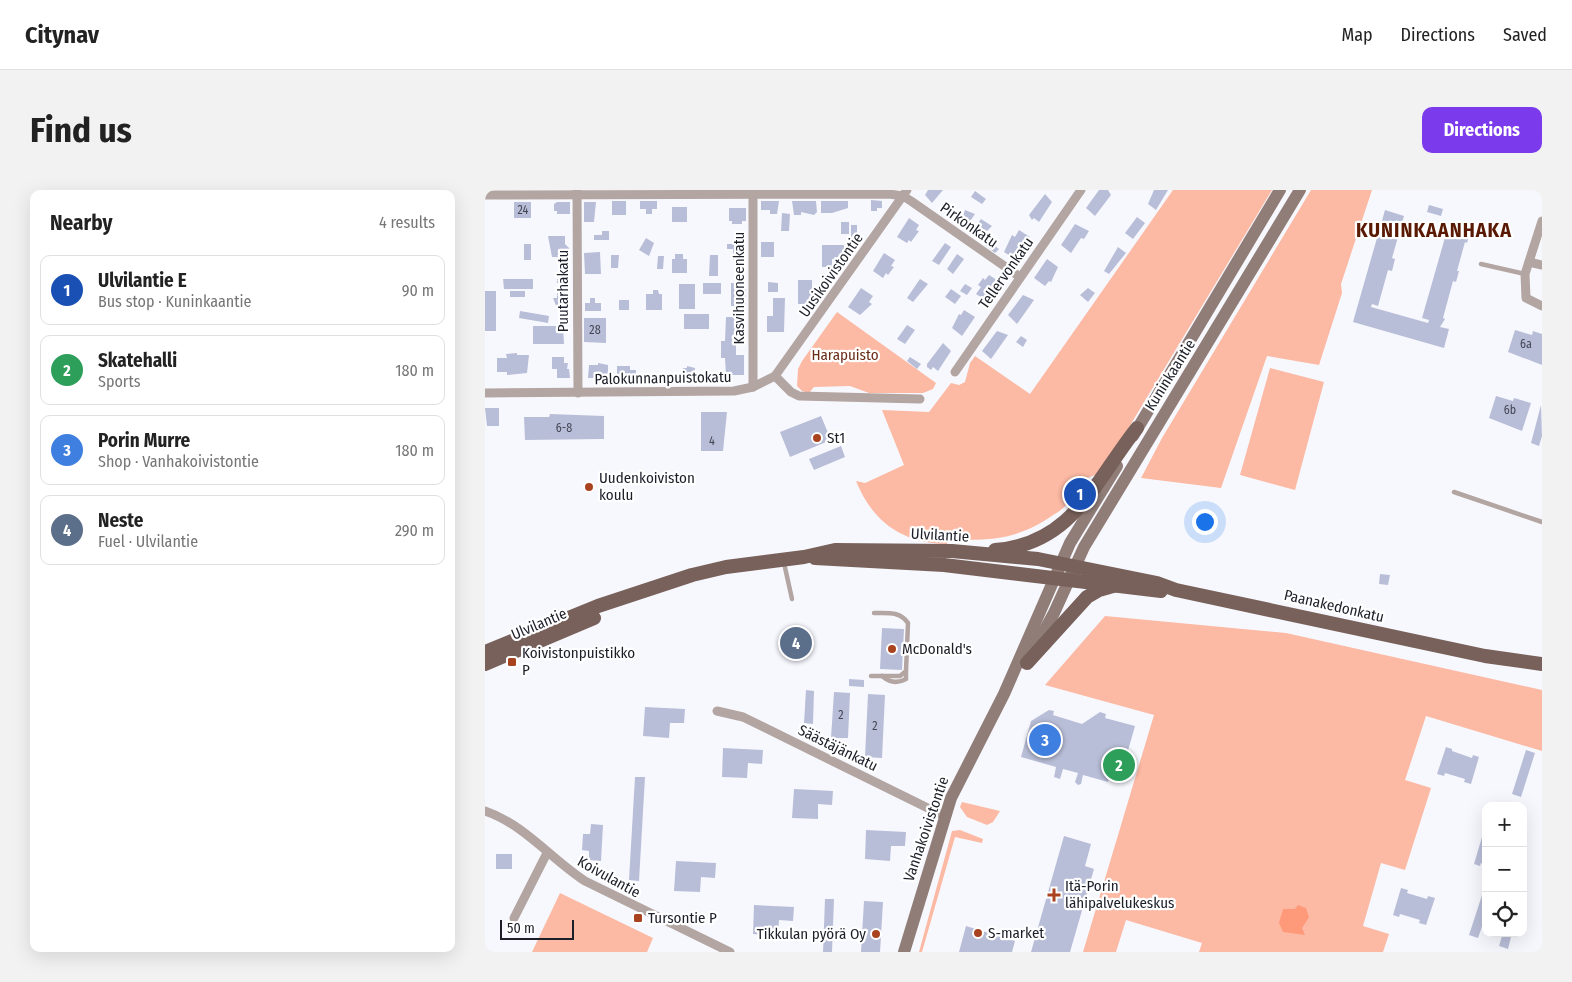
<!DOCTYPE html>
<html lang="en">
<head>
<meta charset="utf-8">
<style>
  :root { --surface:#fff; --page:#f2f2f2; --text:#222; --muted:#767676; --line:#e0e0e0; --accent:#7c3aed }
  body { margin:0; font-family:"Fira Sans Condensed",sans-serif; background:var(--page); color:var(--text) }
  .controls { position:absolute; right:15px; bottom:15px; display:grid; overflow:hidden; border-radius:10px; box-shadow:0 5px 20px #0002 }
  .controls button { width:45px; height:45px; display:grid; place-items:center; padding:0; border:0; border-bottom:1px solid var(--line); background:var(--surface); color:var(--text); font:25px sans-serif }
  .scale { position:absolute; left:15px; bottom:12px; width:74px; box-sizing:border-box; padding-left:5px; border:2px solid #1c1e28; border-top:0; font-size:14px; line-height:18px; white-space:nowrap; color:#1c1e28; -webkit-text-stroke:4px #fff; paint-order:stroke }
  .you { position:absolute; left:719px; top:331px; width:18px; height:18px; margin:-12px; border:4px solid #fff; border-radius:50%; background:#1a73e8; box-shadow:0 0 0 8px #1a73e833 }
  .badge { display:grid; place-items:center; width:32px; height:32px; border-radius:50%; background:var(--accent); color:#fff; font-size:16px; font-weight:700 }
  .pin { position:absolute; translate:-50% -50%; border:2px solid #fff; box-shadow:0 1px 5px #0006 }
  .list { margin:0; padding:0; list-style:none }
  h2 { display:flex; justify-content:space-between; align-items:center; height:65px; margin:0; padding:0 20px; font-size:21px }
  h2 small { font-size:16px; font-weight:400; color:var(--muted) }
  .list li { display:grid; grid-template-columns:32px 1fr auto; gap:15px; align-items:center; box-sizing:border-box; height:70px; margin:0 10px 10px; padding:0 10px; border:1px solid var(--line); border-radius:10px }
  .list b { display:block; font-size:19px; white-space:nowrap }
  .list p { margin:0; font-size:16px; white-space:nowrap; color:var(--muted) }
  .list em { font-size:16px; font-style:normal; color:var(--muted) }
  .icon { flex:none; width:28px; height:28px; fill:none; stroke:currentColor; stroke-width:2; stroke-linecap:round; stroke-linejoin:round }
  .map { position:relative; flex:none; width:1057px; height:762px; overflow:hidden; border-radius:10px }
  header { display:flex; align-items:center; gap:30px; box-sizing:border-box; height:70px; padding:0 25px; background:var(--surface); border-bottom:1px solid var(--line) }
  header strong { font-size:24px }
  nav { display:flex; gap:28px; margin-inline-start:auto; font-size:18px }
  .intro { display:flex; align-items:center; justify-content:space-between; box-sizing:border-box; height:120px; padding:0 30px }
  h1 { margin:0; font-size:35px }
  .button { padding:12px 22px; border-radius:10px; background:var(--accent); color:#fff; font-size:18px; font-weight:700 }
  main { display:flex; gap:30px; padding:0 30px }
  aside { flex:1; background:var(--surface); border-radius:10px; box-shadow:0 5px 20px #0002 }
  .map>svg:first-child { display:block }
  .green { fill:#fcb9a3 }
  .forest { fill:#fe9a7a }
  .building { fill:#b9bed8 }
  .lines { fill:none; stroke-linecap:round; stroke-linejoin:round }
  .service { stroke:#b3a5a1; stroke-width:4.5 }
  .minor { stroke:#b3a5a1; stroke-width:9 }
  .secondary { stroke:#907d77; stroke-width:12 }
  .primary { stroke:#78615a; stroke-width:14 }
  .poi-dot { fill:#a9421e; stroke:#fff; stroke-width:2 }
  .labels { text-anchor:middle; stroke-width:4.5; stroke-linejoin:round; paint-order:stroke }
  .number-label { font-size:12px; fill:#434654 }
  .street-label { font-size:15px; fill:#1c1e28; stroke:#fff }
  .park-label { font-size:15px; fill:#6b2c18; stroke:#fff }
  .poi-label { font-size:15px; fill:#1c1e28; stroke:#fff; text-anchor:start }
  .district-label { font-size:20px; font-weight:bold; letter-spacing:1px; fill:#591902; stroke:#fff }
</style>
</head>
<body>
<header>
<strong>Citynav</strong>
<nav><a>Map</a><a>Directions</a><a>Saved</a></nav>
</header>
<div class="intro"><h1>Find us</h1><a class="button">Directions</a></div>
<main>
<aside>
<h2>Nearby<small>4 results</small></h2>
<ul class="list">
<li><span class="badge" style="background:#1a4fb4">1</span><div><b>Ulvilantie E</b><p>Bus stop · Kuninkaantie</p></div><em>90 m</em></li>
<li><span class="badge" style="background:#2e9e5b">2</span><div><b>Skatehalli</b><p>Sports</p></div><em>180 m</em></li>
<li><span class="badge" style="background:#3f7fe0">3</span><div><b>Porin Murre</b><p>Shop · Vanhakoivistontie</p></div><em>180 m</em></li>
<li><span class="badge" style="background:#5c6f8a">4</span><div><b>Neste</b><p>Fuel · Ulvilantie</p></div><em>290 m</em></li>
</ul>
</aside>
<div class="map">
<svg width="1057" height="762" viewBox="0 0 1057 762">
  <rect width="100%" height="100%" fill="#f7f8fe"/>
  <g class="green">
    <path d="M688 0H787L623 272 612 285C595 287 591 304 581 315 575 322 566 326 559 331 528 350 499 351 463 349L462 354C418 353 388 333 371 291L380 293 419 275 397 220 444 222 466 193 474 195 480 192 485 173 490 166 545 204Z"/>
    <path d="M826 0H887L856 94 857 103 834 175 782 166 736 298 656 288 677 248Z"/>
    <path d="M352 122 451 193 448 199 438 203H384L365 196 329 197 324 203 317 201 312 196 313 179 317 171Z"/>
    <path d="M785 178 839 192 810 300 755 285Z"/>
    <path d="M620 426 801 443 1057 500V561L941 526 920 590 946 598 920 680 896 673 878 736 904 744 898 762H714L717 753 641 730 631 762H598L669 525 560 495Z"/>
    <path d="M477 612 515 621 508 632 502 635 482 627 475 617Z"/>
    <path d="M475 640 498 649 497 653 470 647 437 762H434L467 641Z"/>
    <path d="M75 703 168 748 162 762H47Z"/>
  </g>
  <path class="forest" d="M813 715 821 718 824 727 817 738 820 745 798 742 794 733 798 719H810Z"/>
  <g class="building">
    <path d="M443 0H458L447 13 440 5Z"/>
    <path d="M614 0H623L626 5 610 26 601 18Z"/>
    <path d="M669 0H683L671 20 663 14Z"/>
    <path d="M490 1 501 9 497 14 486 7Z"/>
    <path d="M560 4 567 12 554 32 549 28 547 30 544 25Z"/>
    <path d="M386 10 397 11V18H392V21H386Z"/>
    <rect x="127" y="11" width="14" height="14"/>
    <path d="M155 11H172V19H167V24H161V19H155Z"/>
    <path d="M276 11H294L292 24H285V20H276Z"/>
    <path d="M307 11H331L332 22 329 25 316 22V25H309Z"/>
    <path d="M336 11H363V18L347 23H336Z"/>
    <rect x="29" y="12" width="17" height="16"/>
    <path d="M72 12H85V24H72V21H69V14Z"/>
    <path d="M99 12H111L109 32H99Z"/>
    <path d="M944 15 958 19 956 26 942 22Z"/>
    <rect x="187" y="17" width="15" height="15"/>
    <path d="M244 18H261V31H257V34H247V31H244Z"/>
    <path d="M480 20 490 24 483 34 477 30Z"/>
    <path d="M900 20 919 26 907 68 910 69 907 81 903 80 893 116 887 114 886 117 943 133 944 130 937 128 963 37 982 42V45L984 46 982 53 980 52 972 81H974L971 92 968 91 958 128 960 129 955 137 964 139 959 158 868 132Z"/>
    <path d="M297 23 305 24 304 41H296Z"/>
    <path d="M652 27 660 33 648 49 640 43Z"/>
    <path d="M424 28 434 35 431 40 434 41 426 52 424 50 422 53 412 47Z"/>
    <path d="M496 29 507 36 498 45 489 39Z"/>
    <rect x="356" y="32" width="8" height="12"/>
    <path d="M590 34 604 41 599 49 596 48 586 63 576 55Z"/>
    <rect x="366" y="35" width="6" height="13"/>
    <path d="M534 40 545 47 530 69 519 62 527 45 530 47Z"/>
    <path d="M117 41H124V50H109V45H117Z"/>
    <path d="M63 46H80V54L84 58 82 67H67Z"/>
    <path d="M161 48 169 53 164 66 154 60Z"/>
    <path d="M503 51 514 59 510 63 500 55Z"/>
    <rect x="276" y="52" width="13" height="15"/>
    <path d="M460 53 466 57 454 75 447 71Z"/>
    <rect x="39" y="54" width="7" height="16"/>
    <path d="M242 54H261V70H248V59H242Z"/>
    <path d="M337 55H359V69H347V77H337Z"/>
    <path d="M633 57 641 63 624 84 619 81Z"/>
    <path d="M115 62 116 84H100L99 63Z"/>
    <path d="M399 63 410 70 406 76 409 77 403 85 401 83 398 88 388 81Z"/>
    <path d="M190 64H198V69H202V83H187V69H190Z"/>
    <path d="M472 64 479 69 468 84 462 79Z"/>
    <path d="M126 65H134L133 78H126Z"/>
    <path d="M225 65H233V86H224Z"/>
    <path d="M173 66H179L178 79H172Z"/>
    <path d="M562 69 573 77 566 92 564 91 560 96 549 88Z"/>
    <path d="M76 79H84L85 99H77L76 93H72V89H76Z"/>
    <path d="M504 85 515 92 502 111 491 104 496 97 493 95 498 88 500 90Z"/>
    <path d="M18 89H48V99H19Z"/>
    <path d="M435 89 443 94 428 112 422 108Z"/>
    <rect x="313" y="90" width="14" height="24"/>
    <path d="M283 92 293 93V102H283Z"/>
    <rect x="218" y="93" width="18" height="11"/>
    <rect x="246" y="93" width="15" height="23"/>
    <rect x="194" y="94" width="16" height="25"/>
    <path d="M480 94 487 98 482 105 475 101Z"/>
    <path d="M376 98 388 106 384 112 387 114 375 125 363 117Z"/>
    <path d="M603 98 610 103 603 112 595 105Z"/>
    <path d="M466 99 476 106 470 114 460 107Z"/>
    <path d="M168 100H173L174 104H177V120H161V104H168Z"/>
    <rect x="0" y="101" width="11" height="40"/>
    <rect x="25" y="101" width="15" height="6"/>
    <path d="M72 103H84V118H72L68 108H72Z"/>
    <path d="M538 105 549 110 532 134 523 125Z"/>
    <path d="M105 108H110V113H116V121H100V113H105Z"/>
    <path d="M288 108H300L299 142H282V126H288Z"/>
    <rect x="134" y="110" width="10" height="10"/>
    <path d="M479 120 490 127 477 146 467 138 474 124 476 125Z"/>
    <path d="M35 121 64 126 63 133 34 128Z"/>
    <rect x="199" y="124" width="25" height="15"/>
    <path d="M241 127H260V153H251V165H259V185H241L240 168H236V151H240Z"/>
    <path d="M99 128H121V153L99 152Z"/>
    <path d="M422 135 430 140 420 154 412 149Z"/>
    <path d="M48 136H78L79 154H48Z"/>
    <path d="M1030 140 1047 145 1048 141 1057 144V175L1023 162Z"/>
    <path d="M512 141 523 145 506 169 497 161Z"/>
    <path d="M536 146 542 150 538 157 531 152Z"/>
    <path d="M458 153 466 161 453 181 448 177 446 180 442 177V174Z"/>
    <path d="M32 163V165H44L42 183 22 185V182H12V168H22L21 164Z"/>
    <path d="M67 167H79V173H83L82 179H84L85 188H72V179H67Z"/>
    <path d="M425 167 436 174 432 179 422 171Z"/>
    <path d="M113 173 123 175V188H103L104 175H113Z"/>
    <path d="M132 176H145V180H151V188H132Z"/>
    <path d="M202 176 210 178V187H198V178H202Z"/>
    <path d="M1011 206 1028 211 1029 208 1046 213 1037 241 1004 228Z"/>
    <path d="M1056 215 1057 246 1054 256 1046 253Z"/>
    <path d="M0 218H14V236H2Z"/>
    <path d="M216 222H242L238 261H216Z"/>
    <path d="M65 224 119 226V249L40 250 39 227H64Z"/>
    <path d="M336 226 346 250 305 267 295 242Z"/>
    <path d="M356 256 360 267 329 280 324 269Z"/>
    <path d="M895 384 905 385 903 395 894 394Z"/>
    <path d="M397 438 419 439 417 480 395 479Z"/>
    <path d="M306 442 318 443 317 465 305 464Z"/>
    <path d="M364 489 379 490V497L364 496Z"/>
    <path d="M321 500 329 501 328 534 319 533Z"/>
    <path d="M349 502 365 503 363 548H346Z"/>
    <path d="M383 504 400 505 397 568 380 567Z"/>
    <path d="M160 517 200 519 199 533H185L184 548 158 546Z"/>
    <path d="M564 520 569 521 568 525 597 534 615 522 621 524 620 528 650 536 640 571 630 568 623 592 598 585 596 594 593 595 590 592 593 583 578 579 575 589 569 587 571 577 536 567 546 531Z"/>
    <path d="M961 557 967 559V561L987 568 988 565 994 567 986 594 979 592 980 589 960 583 959 586 952 584Z"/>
    <path d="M238 558 278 560 277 574 263 573 262 588 237 587Z"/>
    <path d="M1041 560 1050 563 1036 607 1027 604Z"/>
    <path d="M150 587H160L154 691 144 690Z"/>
    <path d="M309 599 348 601 347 615 333 614V629L307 628Z"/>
    <path d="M106 634 118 635 116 671 104 670V661L97 660 98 644H105Z"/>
    <path d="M381 640 421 642 420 656H406L405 671 380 669Z"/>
    <path d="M579 646 606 654 600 676 609 679 585 762H546Z"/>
    <path d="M997 647 1001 648V675L996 673 995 676 989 674Z"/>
    <rect x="11" y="664" width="16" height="15"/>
    <path d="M191 671 231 673 230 688 216 687 215 702 189 701Z"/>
    <path d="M916 698 923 700 922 703 942 709 943 706 950 708 941 735 934 733 935 730 915 724 914 727 908 725Z"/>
    <path d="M999 699 1001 700V725L993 748 984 745Z"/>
    <path d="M340 709H349L347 762H338Z"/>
    <path d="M379 711 398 712 395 762H376Z"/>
    <path d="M269 715 309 717 308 731 294 730 293 746 268 744Z"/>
    <path d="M481 736 530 751 527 762H474Z"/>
    <path d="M1018 743H1027L1023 759 1014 756Z"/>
  </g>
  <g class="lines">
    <g class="service">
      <path d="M996 74 1040 84"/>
      <path d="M969 302 1057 332"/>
      <path d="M299 373 307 409"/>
      <path d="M386 486H415L421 481 423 433C415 421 403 423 389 423"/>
      <path d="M397 486C404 492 412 494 421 489V481"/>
    </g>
    <g class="minor">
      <path d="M92 0 93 203"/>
      <path d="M268 0V197"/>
      <path d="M0 5 404 4 418 6 426 11 535 87"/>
      <path d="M1057 31 1040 84 1041 108 1057 116"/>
      <path d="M1044 72 1057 75"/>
      <path d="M470 182 596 0"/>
      <path d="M290 186 422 0"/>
      <path d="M0 203 249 201 268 197 290 186 306 202 314 206 435 209"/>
      <path d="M232 521 258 527 459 626"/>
      <path d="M0 621C39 634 66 669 100 691L245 762"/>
      <path d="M29 728 62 663"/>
    </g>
    <g class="secondary">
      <path d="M648 246 795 0"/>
      <path d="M547 463 569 423 599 357 815 0"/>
      <path d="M419 762 466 608 519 504 585 353 632 276"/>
    </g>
    <g class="primary">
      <path d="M510 360C588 354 610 291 652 238"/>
      <path d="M330 368 459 375 676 401"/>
      <path d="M0 462 113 416 207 385 241 377 319 367 350 360 467 361 553 369 672 393 691 400 1000 466 1057 474"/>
      <path d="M542 473 602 407 614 400 628 396"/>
      <path d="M0 474 109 428"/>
    </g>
  </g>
  <g class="poi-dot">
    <circle cx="332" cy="248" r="5"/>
    <circle cx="104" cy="297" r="5"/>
    <circle cx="407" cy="459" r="5"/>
    <rect x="22" y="467" width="10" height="10" rx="2.5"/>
    <path d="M566.5 697.5h5v5h5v5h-5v5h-5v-5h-5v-5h5z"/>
    <rect x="148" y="723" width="10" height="10" rx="2.5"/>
    <circle cx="493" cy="743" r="5"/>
    <circle cx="391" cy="744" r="5"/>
  </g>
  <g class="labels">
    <g class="number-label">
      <text x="38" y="24">24</text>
      <text x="110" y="144">28</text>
      <text x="1041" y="158">6a</text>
      <text x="1025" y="224">6b</text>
      <text x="79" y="242">6-8</text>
      <text x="227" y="255">4</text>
      <text x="356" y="529">2</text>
      <text x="390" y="540">2</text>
    </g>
    <g class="street-label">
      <text transform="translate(484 35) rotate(35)" y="5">Pirkonkatu</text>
      <text transform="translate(521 83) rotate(-55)" y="5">Tellervonkatu</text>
      <text transform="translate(346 85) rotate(-55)" y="5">Uusikoivistontie</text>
      <text transform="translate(254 98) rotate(-90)" y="5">Kasvihuoneenkatu</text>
      <text transform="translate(78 101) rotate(-90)" y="5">Puutarhakatu</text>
      <text transform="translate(685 185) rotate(-58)" y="5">Kuninkaantie</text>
      <text transform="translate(178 188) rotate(-1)" y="5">Palokunnanpuistokatu</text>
      <text transform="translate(455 345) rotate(3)" y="5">Ulvilantie</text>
      <text transform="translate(849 416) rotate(13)" y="5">Paanakedonkatu</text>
      <text transform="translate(54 434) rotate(-23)" y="5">Ulvilantie</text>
      <text transform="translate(353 558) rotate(26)" y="5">Säästäjänkatu</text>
      <text transform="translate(441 639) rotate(-71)" y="5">Vanhakoivistontie</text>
      <text transform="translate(124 687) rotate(29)" y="5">Koivulantie</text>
    </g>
    <g class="park-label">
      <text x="360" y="170">Harapuisto</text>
    </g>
    <g class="poi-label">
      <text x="342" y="253">St1</text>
      <text x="114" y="293">Uudenkoiviston<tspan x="114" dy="17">koulu</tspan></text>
      <text x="417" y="464">McDonald's</text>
      <text x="37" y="468">Koivistonpuistikko<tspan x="37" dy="17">P</tspan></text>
      <text x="580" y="701">Itä-Porin<tspan x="580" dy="17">lähipalvelukeskus</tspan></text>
      <text x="163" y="733">Tursontie P</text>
      <text x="503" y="748">S-market</text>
      <text x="381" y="749" text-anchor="end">Tikkulan pyörä Oy</text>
    </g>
    <g class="district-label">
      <text x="949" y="47">KUNINKAANHAKA</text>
    </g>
  </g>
</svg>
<div class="controls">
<button>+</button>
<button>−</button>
<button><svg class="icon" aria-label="locate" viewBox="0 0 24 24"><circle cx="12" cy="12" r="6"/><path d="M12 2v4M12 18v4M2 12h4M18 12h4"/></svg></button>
</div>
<div class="scale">50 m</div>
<div class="you"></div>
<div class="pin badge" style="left:595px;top:304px;background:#1a4fb4">1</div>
<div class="pin badge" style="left:634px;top:575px;background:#2e9e5b">2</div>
<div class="pin badge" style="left:560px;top:550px;background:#3f7fe0">3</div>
<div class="pin badge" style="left:311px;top:453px;background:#5c6f8a">4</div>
</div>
</main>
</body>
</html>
